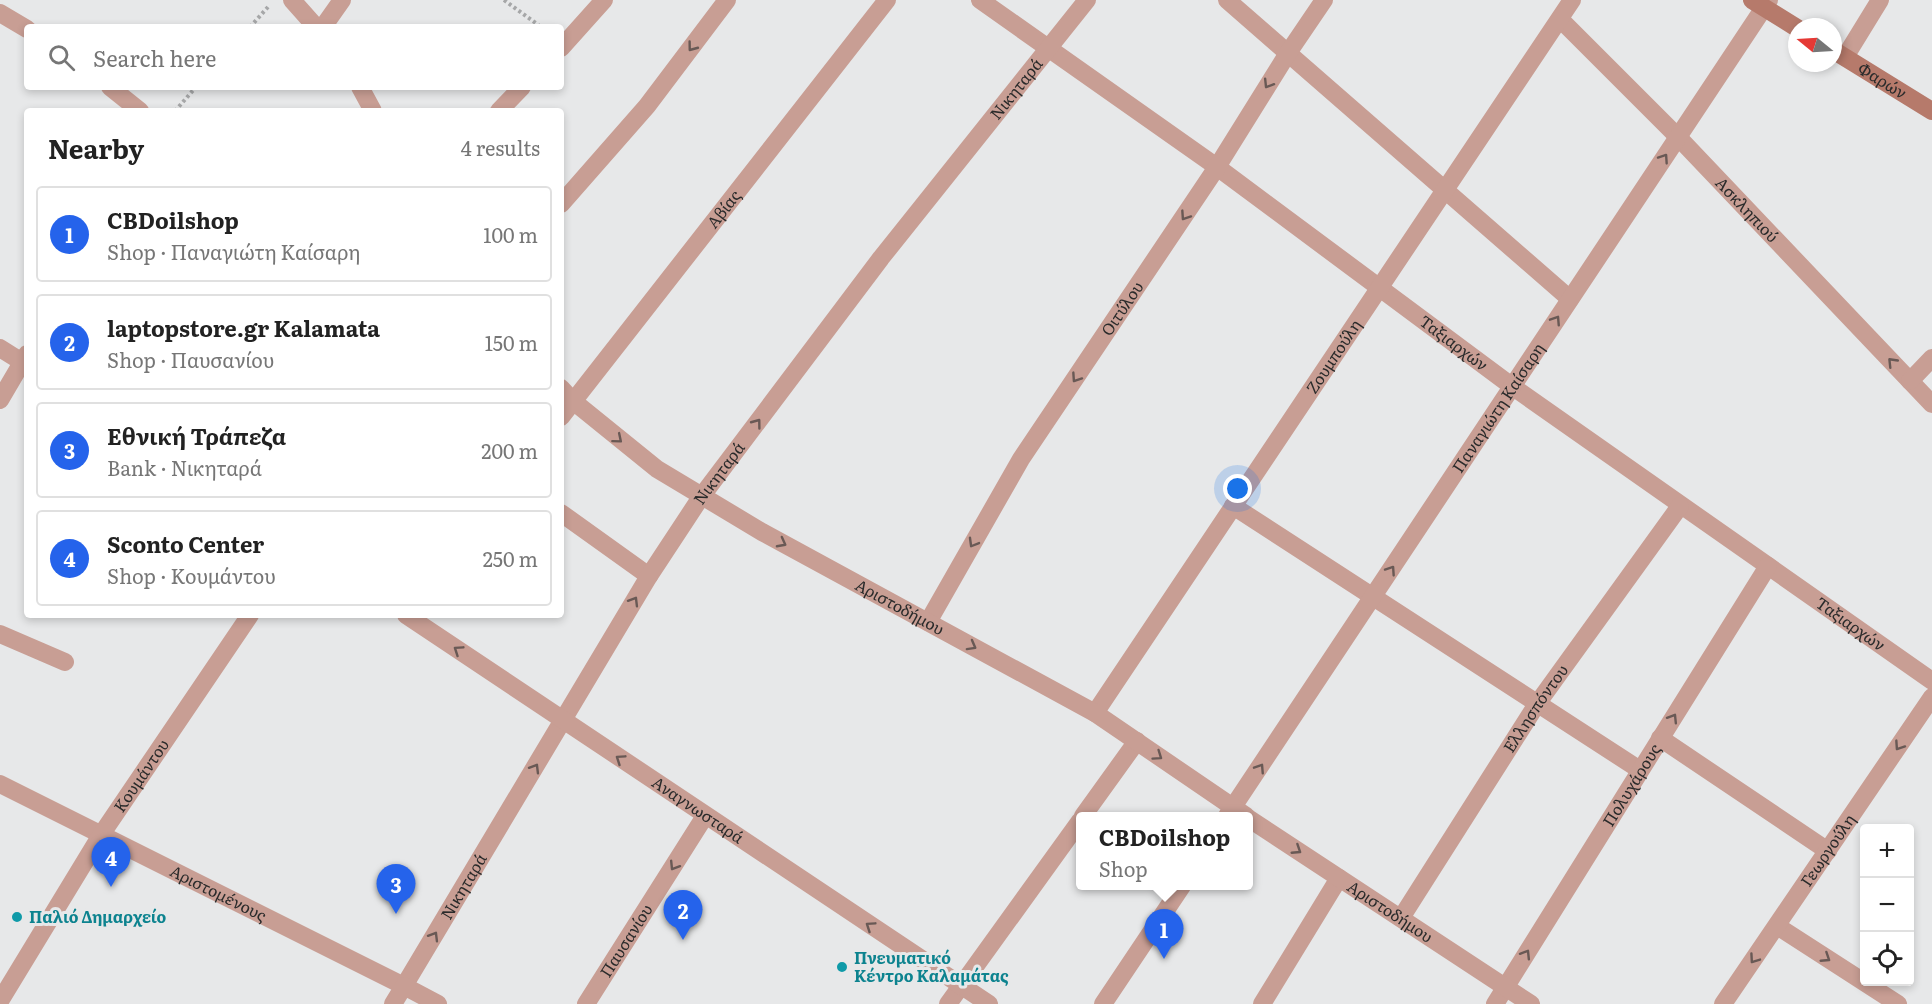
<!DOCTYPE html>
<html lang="en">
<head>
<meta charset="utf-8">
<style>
  :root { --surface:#fff; --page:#f6f6f6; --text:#222; --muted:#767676; --line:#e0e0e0; --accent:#2563eb }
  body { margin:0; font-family:Literata,serif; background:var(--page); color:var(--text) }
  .controls { position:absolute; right:18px; bottom:18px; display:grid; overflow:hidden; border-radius:6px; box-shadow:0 3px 9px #0003 }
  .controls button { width:54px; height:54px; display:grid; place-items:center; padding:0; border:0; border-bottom:2px solid var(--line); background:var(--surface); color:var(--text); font:30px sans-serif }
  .compass { position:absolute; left:1788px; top:18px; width:54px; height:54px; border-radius:50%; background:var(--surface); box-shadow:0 3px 9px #0003; rotate:288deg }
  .you { position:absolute; left:1238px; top:489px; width:21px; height:21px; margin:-15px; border:4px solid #fff; border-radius:50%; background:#1a73e8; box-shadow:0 0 0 9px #1a73e833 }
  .badge { display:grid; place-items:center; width:39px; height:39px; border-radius:50%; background:var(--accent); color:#fff; font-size:20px; font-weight:700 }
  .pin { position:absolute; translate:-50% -50px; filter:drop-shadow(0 2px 3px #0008) }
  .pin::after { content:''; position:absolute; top:32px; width:21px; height:18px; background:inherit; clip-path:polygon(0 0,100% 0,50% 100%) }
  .popup { position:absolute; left:1076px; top:812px; width:177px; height:78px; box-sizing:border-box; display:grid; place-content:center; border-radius:6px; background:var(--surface); filter:drop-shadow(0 2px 4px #0005); font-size:20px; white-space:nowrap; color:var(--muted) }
  .popup b { font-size:22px; color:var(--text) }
  .popup::after { content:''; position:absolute; left:50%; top:100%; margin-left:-12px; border:12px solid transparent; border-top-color:var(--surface) }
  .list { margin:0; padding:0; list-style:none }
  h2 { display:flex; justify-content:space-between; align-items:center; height:78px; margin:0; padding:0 24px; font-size:26px }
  h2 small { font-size:20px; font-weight:400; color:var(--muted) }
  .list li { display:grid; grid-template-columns:39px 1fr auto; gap:18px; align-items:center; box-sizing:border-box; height:96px; margin:0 12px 12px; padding:0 12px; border:2px solid var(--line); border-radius:6px }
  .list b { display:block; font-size:22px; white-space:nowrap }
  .list p { margin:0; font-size:20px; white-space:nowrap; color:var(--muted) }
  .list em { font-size:20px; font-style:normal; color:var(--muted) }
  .icon { flex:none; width:33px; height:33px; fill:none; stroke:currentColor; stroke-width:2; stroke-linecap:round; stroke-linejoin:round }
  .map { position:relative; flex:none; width:1932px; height:1004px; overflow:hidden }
  .search { position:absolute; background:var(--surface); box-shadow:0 3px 9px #0003; left:24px; top:24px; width:540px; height:66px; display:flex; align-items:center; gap:15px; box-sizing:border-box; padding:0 21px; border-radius:6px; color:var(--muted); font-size:22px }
  .panel { position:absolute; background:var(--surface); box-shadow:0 3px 9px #0003; left:24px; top:108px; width:540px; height:510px; border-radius:6px }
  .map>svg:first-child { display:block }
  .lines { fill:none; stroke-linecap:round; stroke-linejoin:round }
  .path { stroke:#a6a7a8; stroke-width:4; stroke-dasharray:3 3; stroke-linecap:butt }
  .pedestrian { stroke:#c89e94; stroke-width:18 }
  .minor { stroke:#c89e94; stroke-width:18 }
  .tertiary { stroke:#c89e94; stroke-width:18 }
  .secondary { stroke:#b67a6b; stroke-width:18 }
  .oneway { stroke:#695955 }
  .culture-dot { fill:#0f9aa8; stroke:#e7e8e9; stroke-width:2 }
  .labels { text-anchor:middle; stroke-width:6; stroke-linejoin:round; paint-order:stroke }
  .street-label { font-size:16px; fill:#2a2b2b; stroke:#e7e8e9 }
  .culture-label { font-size:16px; font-weight:bold; fill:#0d838f; stroke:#e7e8e9; text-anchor:start }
</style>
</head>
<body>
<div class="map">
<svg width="1932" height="1004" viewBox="0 0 1932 1004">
  <rect width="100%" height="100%" fill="#e7e8e9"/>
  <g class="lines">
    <g class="path">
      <path d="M504 0 541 27"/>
      <path d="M250 27 268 7"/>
      <path d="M175 111 196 87"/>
    </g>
    <g class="pedestrian">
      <path id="s1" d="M0 784 404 986"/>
      <path id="s2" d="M0 1001 101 835 250 615"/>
      <path d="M948 1004 961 986"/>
    </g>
    <g class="minor">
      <path id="s3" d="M980 0 1217 167 1513 387 1932 681"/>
      <path d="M1227 0 1570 299"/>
      <path d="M0 13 27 29"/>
      <path id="s4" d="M1560 19 1678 137 1932 404"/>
      <path d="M323 27 342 0"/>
      <path d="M561 48 604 0"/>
      <path d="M1845 57 1880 0"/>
      <path d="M110 87 140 111"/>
      <path d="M499 111 522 87"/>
      <path d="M561 204 647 106 727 0"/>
      <path d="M1910 381 1932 358"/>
      <path d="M0 400 27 354"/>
      <path id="s5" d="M561 417 887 0"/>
      <path d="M1233 506 1640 770"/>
      <path d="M561 513 649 576"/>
      <path id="s6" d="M928 622 1021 459 1217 167 1288 53 1324 0"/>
      <path d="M0 634 65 662"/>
      <path id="s7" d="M1095 713 1572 0"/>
      <path d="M1660 738 1828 851"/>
      <path d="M1083 816 1137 741"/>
      <path id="s8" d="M1227 816 1769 0"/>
      <path id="s9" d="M1401 918 1537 704 1680 506"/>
      <path d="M1777 926 1898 1004"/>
      <path id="s10" d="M404 986 649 576 701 497 881 258 1087 0"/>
      <path d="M961 986 1080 821"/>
      <path id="s11" d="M586 1004 705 816"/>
      <path d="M1103 1004 1182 886"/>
      <path d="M1262 1004 1339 878"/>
      <path id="s12" d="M1495 1004 1768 566"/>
      <path id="s13" d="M1723 1004 1932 697"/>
    </g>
    <g class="tertiary">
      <path d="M292 0 316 27"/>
      <path d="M360 87 373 111"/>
      <path d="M0 348 27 365"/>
      <path id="s14" d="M561 388 573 401 657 469 762 532 1095 713 1246 816"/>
      <path id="s15" d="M406 615 989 1004"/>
      <path id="s16" d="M1248 818 1531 1004"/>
      <path d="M393 1004 404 986 438 1004"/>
    </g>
    <g class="secondary">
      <path d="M1752 0 1797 28"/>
      <path id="s17" d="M1833 50 1932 111"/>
    </g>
  </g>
  <defs><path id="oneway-chevron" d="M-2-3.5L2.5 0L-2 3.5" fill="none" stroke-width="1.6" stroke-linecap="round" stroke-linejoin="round" transform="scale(1.5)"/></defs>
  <g class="oneway">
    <use href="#oneway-chevron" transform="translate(692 47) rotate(127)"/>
    <use href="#oneway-chevron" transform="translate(1268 84) rotate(122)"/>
    <use href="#oneway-chevron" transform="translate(1664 158) rotate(-56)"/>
    <use href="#oneway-chevron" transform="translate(1185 216) rotate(124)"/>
    <use href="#oneway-chevron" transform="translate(1556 320) rotate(-57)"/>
    <use href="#oneway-chevron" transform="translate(1892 362) rotate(-134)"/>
    <use href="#oneway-chevron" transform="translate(1076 378) rotate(124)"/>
    <use href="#oneway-chevron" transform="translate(757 423) rotate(-53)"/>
    <use href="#oneway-chevron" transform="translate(618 439) rotate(40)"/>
    <use href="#oneway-chevron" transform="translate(782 543) rotate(28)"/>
    <use href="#oneway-chevron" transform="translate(973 543) rotate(120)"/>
    <use href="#oneway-chevron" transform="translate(1391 570) rotate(-56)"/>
    <use href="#oneway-chevron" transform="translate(634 601) rotate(-59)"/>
    <use href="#oneway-chevron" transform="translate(972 646) rotate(29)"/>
    <use href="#oneway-chevron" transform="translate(458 650) rotate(-146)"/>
    <use href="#oneway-chevron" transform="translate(1673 718) rotate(-58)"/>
    <use href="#oneway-chevron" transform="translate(1899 746) rotate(124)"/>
    <use href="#oneway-chevron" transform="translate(1158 756) rotate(35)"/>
    <use href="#oneway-chevron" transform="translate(620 759) rotate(-146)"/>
    <use href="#oneway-chevron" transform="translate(535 768) rotate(-59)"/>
    <use href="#oneway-chevron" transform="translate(1260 768) rotate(-57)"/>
    <use href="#oneway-chevron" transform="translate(1297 850) rotate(33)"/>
    <use href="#oneway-chevron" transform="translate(674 866) rotate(122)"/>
    <use href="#oneway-chevron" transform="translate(870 926) rotate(-146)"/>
    <use href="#oneway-chevron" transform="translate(434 936) rotate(-59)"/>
    <use href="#oneway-chevron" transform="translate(1526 954) rotate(-58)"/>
    <use href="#oneway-chevron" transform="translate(1826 958) rotate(33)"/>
    <use href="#oneway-chevron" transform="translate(1754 959) rotate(125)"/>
  </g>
  <g class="culture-dot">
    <circle cx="17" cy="917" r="6"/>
    <circle cx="842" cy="967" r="6"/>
  </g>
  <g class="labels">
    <g class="street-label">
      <text dy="6" stroke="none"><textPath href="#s17" startOffset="58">Φαρών</textPath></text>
      <text dy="6" stroke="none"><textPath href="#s10" startOffset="1088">Νικηταρά</textPath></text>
      <text dy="6" stroke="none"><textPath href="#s5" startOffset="264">Αβίας</textPath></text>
      <text dy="6" stroke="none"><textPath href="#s4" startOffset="267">Ασκληπιού</textPath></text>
      <text dy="6" stroke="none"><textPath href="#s6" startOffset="369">Οιτύλου</textPath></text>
      <text dy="6" stroke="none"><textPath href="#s3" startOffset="585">Ταξιαρχών</textPath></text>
      <text dy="6" stroke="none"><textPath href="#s7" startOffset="429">Ζουμπούλη</textPath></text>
      <text dy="6" stroke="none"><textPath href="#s8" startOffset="490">Παναγιώτη Καίσαρη</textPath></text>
      <text dy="6" stroke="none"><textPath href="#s10" startOffset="602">Νικηταρά</textPath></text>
      <text dy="6" stroke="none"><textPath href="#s14" startOffset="405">Αριστοδήμου</textPath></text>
      <text dy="6" stroke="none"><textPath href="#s3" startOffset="1071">Ταξιαρχών</textPath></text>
      <text dy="6" stroke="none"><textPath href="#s9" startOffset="249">Ελλησπόντου</textPath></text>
      <text dy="6" stroke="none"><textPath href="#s2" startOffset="266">Κουμάντου</textPath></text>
      <text dy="6" stroke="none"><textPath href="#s12" startOffset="258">Πολυχάρους</textPath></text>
      <text dy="6" stroke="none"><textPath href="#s15" startOffset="351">Αναγνωσταρά</textPath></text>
      <text dy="6" stroke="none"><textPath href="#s13" startOffset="186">Γεωργούλη</textPath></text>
      <text dy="6" stroke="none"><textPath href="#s10" startOffset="116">Νικηταρά</textPath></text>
      <text dy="6" stroke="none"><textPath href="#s1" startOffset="244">Αριστομένους</textPath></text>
      <text dy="6" stroke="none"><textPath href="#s16" startOffset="170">Αριστοδήμου</textPath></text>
      <text dy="6" stroke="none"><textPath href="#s11" startOffset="75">Παυσανίου</textPath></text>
    </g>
    <g class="culture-label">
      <text x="29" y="923">Παλιό Δημαρχείο</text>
      <text x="854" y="964">Πνευματικό<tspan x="854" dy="18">Κέντρο Καλαμάτας</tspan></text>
    </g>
  </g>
</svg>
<div class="controls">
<button>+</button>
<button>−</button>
<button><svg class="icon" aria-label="locate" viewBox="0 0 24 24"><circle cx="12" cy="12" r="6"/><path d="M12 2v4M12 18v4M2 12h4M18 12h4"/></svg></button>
</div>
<svg class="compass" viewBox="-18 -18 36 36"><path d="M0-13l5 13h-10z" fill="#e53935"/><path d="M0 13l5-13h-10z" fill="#767676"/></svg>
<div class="you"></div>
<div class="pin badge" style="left:1164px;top:959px">1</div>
<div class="popup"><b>CBDoilshop</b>Shop</div>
<div class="pin badge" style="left:683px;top:940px">2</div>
<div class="pin badge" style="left:396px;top:914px">3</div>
<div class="pin badge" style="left:111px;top:887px">4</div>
<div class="search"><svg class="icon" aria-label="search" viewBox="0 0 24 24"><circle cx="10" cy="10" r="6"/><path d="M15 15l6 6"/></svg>Search here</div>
<section class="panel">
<h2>Nearby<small>4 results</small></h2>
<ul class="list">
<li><span class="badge">1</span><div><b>CBDoilshop</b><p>Shop · Παναγιώτη Καίσαρη</p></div><em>100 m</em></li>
<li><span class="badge">2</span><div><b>laptopstore.gr Kalamata</b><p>Shop · Παυσανίου</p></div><em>150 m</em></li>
<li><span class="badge">3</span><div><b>Εθνική Τράπεζα</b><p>Bank · Νικηταρά</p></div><em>200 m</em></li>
<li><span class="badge">4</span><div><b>Sconto Center</b><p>Shop · Κουμάντου</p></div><em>250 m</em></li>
</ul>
</section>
</div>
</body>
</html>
